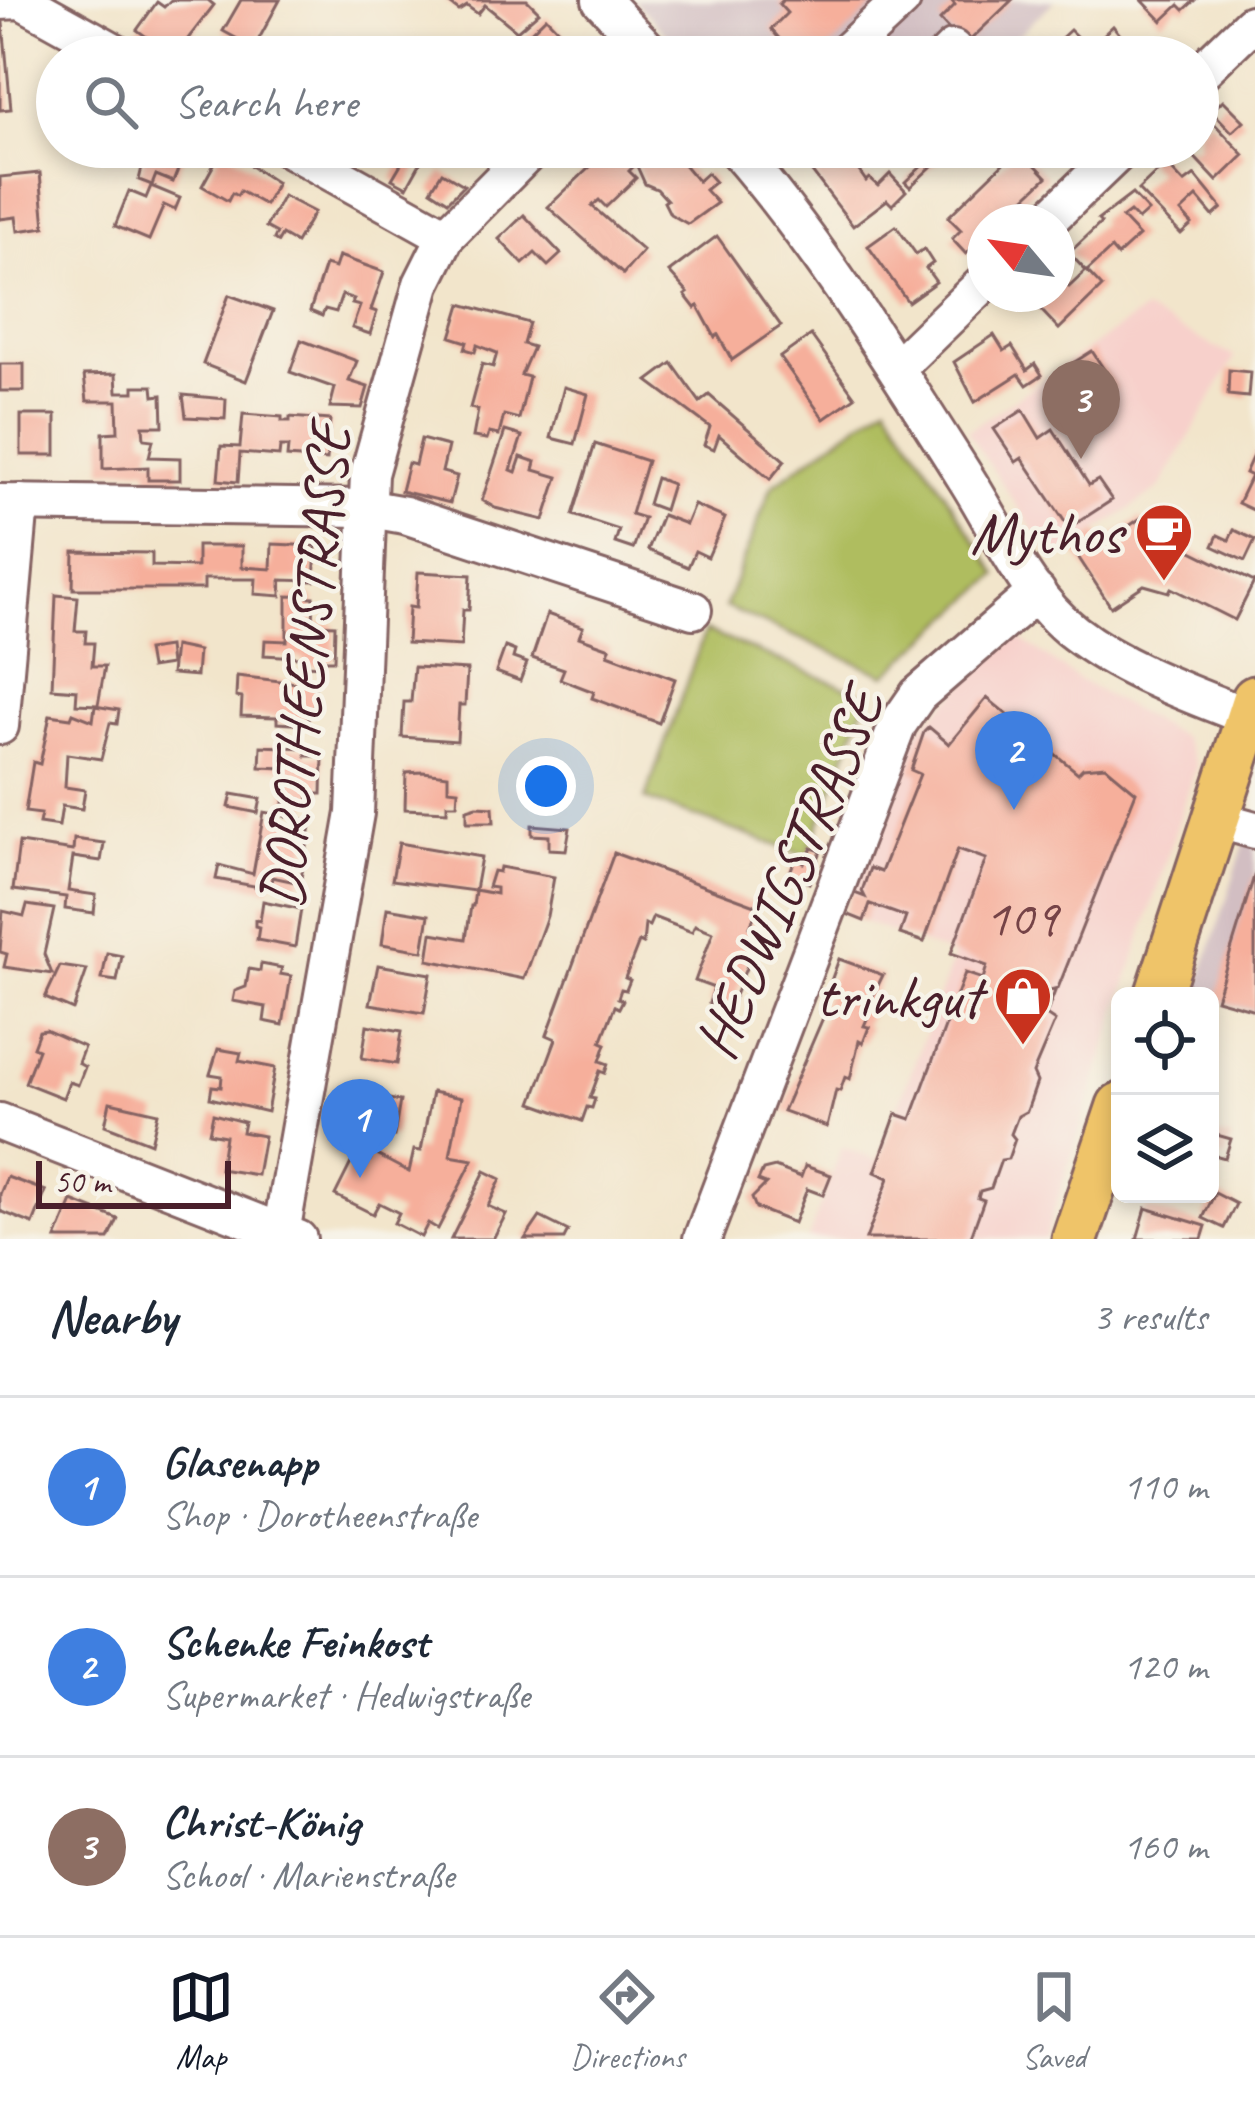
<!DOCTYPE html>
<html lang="en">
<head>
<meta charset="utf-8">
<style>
  :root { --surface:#fff; --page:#f6f6f7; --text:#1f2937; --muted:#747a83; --line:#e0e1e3; --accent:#111827 }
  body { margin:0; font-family:Caveat,sans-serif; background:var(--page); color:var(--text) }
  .controls { position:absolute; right:36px; bottom:36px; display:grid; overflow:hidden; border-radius:18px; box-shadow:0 6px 18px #0003 }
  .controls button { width:108px; height:108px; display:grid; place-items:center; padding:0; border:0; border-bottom:3px solid var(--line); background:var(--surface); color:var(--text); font:60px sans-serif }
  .compass { position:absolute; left:967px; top:204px; width:108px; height:108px; border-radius:50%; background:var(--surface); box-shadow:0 6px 18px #0003; rotate:299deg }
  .scale { position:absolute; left:36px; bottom:30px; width:195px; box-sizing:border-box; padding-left:12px; border:6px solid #4a1f2b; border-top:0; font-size:33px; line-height:42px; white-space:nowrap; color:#4a1f2b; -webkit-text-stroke:9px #f7f3e8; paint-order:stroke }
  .you { position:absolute; left:546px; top:786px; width:42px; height:42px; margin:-30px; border:9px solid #fff; border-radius:50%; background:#1a73e8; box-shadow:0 0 0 18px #1a73e833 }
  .badge { display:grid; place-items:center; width:78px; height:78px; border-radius:50%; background:var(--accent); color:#fff; font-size:39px; font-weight:700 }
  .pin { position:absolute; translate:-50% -99px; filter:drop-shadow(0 3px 6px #0008) }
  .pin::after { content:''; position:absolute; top:63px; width:42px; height:36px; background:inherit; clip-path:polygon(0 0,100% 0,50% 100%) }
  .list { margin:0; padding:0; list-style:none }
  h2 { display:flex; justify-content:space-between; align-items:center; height:156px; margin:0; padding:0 48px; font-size:51px }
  h2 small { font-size:39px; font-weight:400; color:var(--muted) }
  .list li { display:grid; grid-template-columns:78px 1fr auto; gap:36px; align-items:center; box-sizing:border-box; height:180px; padding:0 48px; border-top:3px solid var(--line) }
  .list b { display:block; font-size:45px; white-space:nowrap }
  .list p { margin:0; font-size:39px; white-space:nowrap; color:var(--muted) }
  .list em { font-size:39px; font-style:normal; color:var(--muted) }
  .icon { flex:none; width:66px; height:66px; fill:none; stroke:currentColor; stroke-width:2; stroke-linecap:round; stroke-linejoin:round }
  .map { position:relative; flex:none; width:1255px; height:1239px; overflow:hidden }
  .search { position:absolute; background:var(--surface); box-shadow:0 6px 18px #0003; left:36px; right:36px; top:36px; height:132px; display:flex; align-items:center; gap:30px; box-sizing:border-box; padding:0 42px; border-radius:66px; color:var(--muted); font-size:45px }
  .sheet { height:696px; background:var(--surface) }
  nav { display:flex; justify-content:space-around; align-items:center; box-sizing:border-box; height:168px; border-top:3px solid var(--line); background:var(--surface); font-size:33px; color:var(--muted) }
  nav a { display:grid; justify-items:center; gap:6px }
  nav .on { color:var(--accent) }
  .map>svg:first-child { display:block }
  .built { fill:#f7d0cb }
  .industrial { fill:#d2bec2 }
  .green { fill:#afbd5f; stroke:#7c6e45; stroke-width:3 }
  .building { fill:#f6af9b }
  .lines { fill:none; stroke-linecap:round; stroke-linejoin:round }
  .minor-casing { stroke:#856463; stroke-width:42 }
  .major-casing { stroke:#856463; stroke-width:51 }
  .minor { stroke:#fff; stroke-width:36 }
  .major { stroke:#efc469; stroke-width:45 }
  .labels { text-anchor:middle; stroke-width:9; stroke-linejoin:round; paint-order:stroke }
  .number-label { font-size:54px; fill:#754347 }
  .poi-label { font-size:60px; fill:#4a1f2b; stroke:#f7f3e8; text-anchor:end }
  .street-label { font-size:60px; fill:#4a1f2b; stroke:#f7f3e8 }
</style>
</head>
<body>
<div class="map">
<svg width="1255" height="1239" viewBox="0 0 1255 1239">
  <rect width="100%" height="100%" fill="#f7f3e8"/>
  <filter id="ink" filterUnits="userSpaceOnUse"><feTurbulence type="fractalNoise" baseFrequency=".00833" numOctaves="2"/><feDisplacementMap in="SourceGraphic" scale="24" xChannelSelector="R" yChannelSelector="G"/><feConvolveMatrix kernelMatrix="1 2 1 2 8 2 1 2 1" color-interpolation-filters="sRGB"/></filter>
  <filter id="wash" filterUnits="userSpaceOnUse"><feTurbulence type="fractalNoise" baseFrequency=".004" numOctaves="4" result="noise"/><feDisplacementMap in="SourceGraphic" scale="48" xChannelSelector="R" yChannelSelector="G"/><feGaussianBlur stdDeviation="2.7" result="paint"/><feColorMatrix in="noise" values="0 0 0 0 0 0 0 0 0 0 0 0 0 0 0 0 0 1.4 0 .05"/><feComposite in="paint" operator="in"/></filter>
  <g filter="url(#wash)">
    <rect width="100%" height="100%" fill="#f2e5cb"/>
    <g class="built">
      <path d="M1144 311 1235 357 1160 488 1054 561 967 431Z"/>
      <path d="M1016 635 1077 679 1183 738 1196 766 1045 1239H808L842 1147 878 1160 954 956 843 914 909 739Z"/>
    </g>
    <g class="industrial">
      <path d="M634 0H1055L996 57H688Z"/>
      <path d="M1255 810V1013L1210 999V996L1196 995Z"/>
    </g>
    <g class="green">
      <path d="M887 403 998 575 886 675 725 607 772 486Z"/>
      <path d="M705 631 868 696 807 856 645 799Z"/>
    </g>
    <g id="blocks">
      <g class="building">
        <path d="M171 0H208L214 5 174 57 137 30 157 2 164 7Z"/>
        <path d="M241 0H280L254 48 223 31Z"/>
        <path d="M444 0H527L539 12 517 31 485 5 478 14 467 6 459 11Z"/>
        <path d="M783 0H880L820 57 811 48 802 57 793 52 788 57H769L783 43 771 29 787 13 779 4Z"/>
        <path d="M951 0H1012L964 46 940 20 955 5Z"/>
        <path d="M1142 0H1195L1184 10 1179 5 1162 21Z"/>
        <path d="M546 17 574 46 563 57H505Z"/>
        <path d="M0 23H3L11 109 0 110Z"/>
        <path d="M1113 26 1126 42 1141 57H1108L1113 52 1100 38Z"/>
        <path d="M1070 30 1086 46 1082 50 1088 57H1071L1057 42Z"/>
        <path d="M1223 100 1244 121 1232 132 1212 111Z"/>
        <path d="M1210 119 1244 155 1217 181 1185 147H1198V130Z"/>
        <path d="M147 147H187L173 182 156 175 152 185 139 180Z"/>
        <path d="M434 147H483L472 159 466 153 457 161 447 151 443 156Z"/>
        <path d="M611 147H668L673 152 685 147 690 153 681 161 698 181 707 173 715 182 705 190 717 203 688 224 670 214 664 202 667 200 657 189 645 184 636 164 629 171 636 178 606 207 599 200 592 206 643 251 623 274 548 207Z"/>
        <path d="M793 147H842L866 181 869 178 878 186 890 174 906 191 892 205 887 200 853 226Z"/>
        <path d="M919 147H952L910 187 905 182 923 165 912 153Z"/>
        <path d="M223 148 277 183 265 205 240 191 237 196 232 193 228 201 202 186Z"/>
        <path d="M1019 148 1047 177 999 222H985V236L966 254 952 239 961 230 948 217Z"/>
        <path d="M1154 151 1184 183 1195 175 1222 208 1213 216 1197 197 1181 212 1192 224 1181 234 1138 190 1157 172 1145 159Z"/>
        <path d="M408 152 422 160 407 187 392 179Z"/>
        <path d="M442 172 464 185 448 201 431 190Z"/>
        <path d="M40 173 45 227 18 231 16 217 0 219V177Z"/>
        <path d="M151 186 180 198 175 210 164 205 149 240 115 226 129 191 146 198Z"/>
        <path d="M1132 194 1148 211 1138 220 1130 212 1122 218 1139 236 1117 256 1111 249 1087 271 1102 287 1059 329 1026 294H1057V275L1069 287 1086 271 1069 253 1101 223 1098 220Z"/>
        <path d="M283 196 314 212 296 243 282 235 278 242 274 239 277 233 266 227Z"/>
        <path d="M524 215 561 254 548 266 535 253 523 264 499 239Z"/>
        <path d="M896 226 916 254 924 249 933 263 926 268 936 282 908 302 868 246Z"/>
        <path d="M717 236 781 326 732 360 718 335 715 337 698 306 695 308 685 295 688 293 669 272Z"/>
        <path d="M339 256 384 272 371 310 377 312 370 334 352 328 360 306 352 304 354 299 342 295 336 312 325 309 322 316 310 311 325 265 335 268Z"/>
        <path d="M229 295 273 311 246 381 203 364Z"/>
        <path d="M461 304 529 323 523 344 533 347 521 375 529 377 519 419 504 415 499 435 489 433 487 439 473 437 478 410 470 408 482 364 493 367 497 353 477 345 475 352 465 349 467 342 451 337Z"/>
        <path d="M811 335 855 397 824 419 780 357Z"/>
        <path d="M994 335 1004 351 1012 346 1027 370 1035 364 1042 375 1027 385 1019 374 975 402 954 362Z"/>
        <path d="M301 340 357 361 349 381 368 387 362 408 330 407 335 388 290 372Z"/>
        <path d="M1092 351 1116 388 1074 416 1056 388 1068 380 1062 370Z"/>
        <path d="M672 363 700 402 709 395 785 461 770 479 719 435 714 449 704 445 710 427 648 381Z"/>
        <rect x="0" y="364" width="24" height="27"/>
        <path d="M1229 370 1250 372 1248 397 1228 395Z"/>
        <path d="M116 374 117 392H134V386H153L154 396 162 395 163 426H143L144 439 153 440 149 457 180 458V480H148V467L103 469V433L118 432 117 401H87L84 375Z"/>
        <path d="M564 387 588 394 575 444 551 438Z"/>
        <path d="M183 395 226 399 225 419 186 417Z"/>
        <path d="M1023 410 1040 438 1053 429 1089 485 1098 480 1112 500 1069 528 1022 458 1016 462 994 429Z"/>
        <path d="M243 414 282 417V421H290V417L330 420 327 460 287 457 288 447H280L279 456 240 453 238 482 218 480 221 446 240 447Z"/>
        <rect x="21" y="415" width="35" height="40"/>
        <path d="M505 431 522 436 511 470 516 472 521 457 536 462 534 470 558 477 544 520 495 508 482 500Z"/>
        <path d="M421 439 448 446 442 472 457 476 450 503 401 491 408 463 415 465Z"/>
        <path d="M595 444 647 461 631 514 644 518 633 549 615 543 619 530 573 515Z"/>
        <path d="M1255 451V511L1238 503 1251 476 1245 473Z"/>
        <path d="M656 478 672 484 664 510 648 504Z"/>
        <path d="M694 505 725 518 708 557 695 551 688 567 648 550 662 515 686 524Z"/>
        <path d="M1141 518 1159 552 1169 557 1180 535 1194 542 1190 550 1254 582 1235 620 1171 588 1169 592 1144 585 1111 607 1073 549 1098 532 1105 542Z"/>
        <path d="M1234 530 1255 540 1245 561 1213 546 1218 535 1229 540Z"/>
        <path d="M272 544 316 546 314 581 281 580V596L255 594 256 579H204V589H73L74 552 152 553V566L197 567V546H242V567L271 569Z"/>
        <path d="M418 572 471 575 469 610H463L461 646 407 643 409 607 416 608Z"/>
        <path d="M56 595 78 597 75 631H86L85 643H94L92 666H105L98 705 76 704 77 690 52 688Z"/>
        <path d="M287 596 314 597 313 624 335 625 334 660H323V666L304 665V659L298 657 264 655 265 640 287 641Z"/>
        <path d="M547 614 583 627 579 637 610 648 608 654 675 679 659 723 592 698 594 692 560 679 564 669 532 658Z"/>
        <path d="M174 646 198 651 196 676 171 674Z"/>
        <path d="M168 647 170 665 150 668 147 650Z"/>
        <path d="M505 647 515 651 513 658 527 663 520 681 496 672Z"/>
        <path d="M414 667 467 670 465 705H459L457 741 402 737 404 702H411Z"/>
        <path d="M237 676 315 685 314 708H308V725L277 723V717L241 716 242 698 236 697Z"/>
        <path d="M987 698 1078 773 1083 768 1105 766 1136 792 1058 988 1050 990 1055 991 1046 1015 1055 1021 1033 1073 1037 1082 1027 1111 1018 1116 1011 1134 1015 1139 1008 1159 1001 1160 991 1188 980 1191 978 1198 984 1200 970 1239H866L889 1178 875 1172 896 1114 911 1119 965 973 983 979 987 966 951 953 986 859 958 849 924 942 900 934 906 917 870 904 864 921 844 913 852 892 865 897 862 891 870 868 881 872 920 774 911 770 924 732 929 727 949 744Z"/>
        <path d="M95 706 119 710 117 724 110 723 101 759 67 754 65 787 85 790 82 809 62 806 59 826 39 823 41 814 25 812 33 762 40 764 50 715 71 718 73 713 93 721Z"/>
        <path d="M261 746 306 748V756H323L322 794H309L308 808 284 804 286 768 260 767Z"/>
        <path d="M423 772 448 775V789L458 790 457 804H447V811L405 809 406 773Z"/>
        <path d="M232 794 261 799 258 813 229 807Z"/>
        <path d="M477 806 493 807 494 822H467V809Z"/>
        <path d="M264 812 312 821 300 883 272 877 270 889 216 879 219 865 253 874Z"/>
        <path d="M532 825 570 828 566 850 549 849V836L532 835Z"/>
        <path d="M74 839 104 843 101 861 73 857 68 891 96 895 94 913 65 909 66 897 13 890 19 843 73 851Z"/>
        <path d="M399 843 481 857 475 890 496 894V888L488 887 493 871 499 872 500 867 554 877 547 916 524 979 428 960 432 933 466 939 471 906H473L475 891 392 880Z"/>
        <path d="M812 848 821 851 809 883 789 875 795 859 804 863Z"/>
        <path d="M614 853 758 906 750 927 761 931 729 1010 709 1003 714 988 695 981 713 932 695 925 692 932 653 917 649 926 645 924 643 944 639 942 625 978 630 980 626 990 621 989 618 998 623 1000 619 1008 615 1006 601 1042 606 1044 600 1061 608 1064 605 1073 600 1071 590 1098 595 1099 592 1108 587 1107 582 1121 532 1103 556 1039 547 1035Z"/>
        <path d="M1255 873V1010L1216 999Z"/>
        <path d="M263 901 301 909 295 947 257 940 259 927 255 926V920L260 921Z"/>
        <path d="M27 905 54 909 44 954 52 974 4 967 7 954 0 952 3 911 24 916Z"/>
        <path d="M387 908 429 915 423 951 382 944Z"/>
        <path d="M107 953 122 956 117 981 102 979Z"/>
        <path d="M839 959 883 975 866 1010 870 1012 864 1026 869 1027 863 1043 859 1041 850 1079 845 1077 840 1091 836 1090 827 1127 783 1111 825 1013 820 1011Z"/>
        <path d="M261 964 282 968 280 974 291 976 283 1025 264 1021 266 1007 233 1001 235 991 246 987 249 969 260 971Z"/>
        <path d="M378 965 431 974 424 1013 370 1004Z"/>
        <path d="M60 966 87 970 73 1010 45 998Z"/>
        <path d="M367 1025 402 1031 397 1064 362 1058Z"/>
        <path d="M46 1030 84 1047 78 1063 85 1067 78 1085 69 1082 63 1098 25 1083 38 1049 33 1047 39 1031Z"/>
        <path d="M218 1049 241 1053 239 1061 275 1068 267 1112 210 1098 212 1086 221 1087 222 1076 210 1074Z"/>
        <path d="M432 1092 461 1098 450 1156 473 1160 438 1229 428 1223 421 1237 394 1223 399 1213 379 1203 373 1214 335 1195 356 1153 370 1160 373 1153 409 1172 414 1150 421 1151Z"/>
        <path d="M355 1093 400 1101 394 1136 349 1128Z"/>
        <path d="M110 1102 158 1113 151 1143 105 1125Z"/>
        <path d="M213 1114 244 1122 242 1132 264 1136 257 1175 220 1169 225 1136 209 1133Z"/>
        <path d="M1210 1133 1231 1139 1225 1158 1210 1154Z"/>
        <path d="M805 1166 831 1175 823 1195 807 1189 794 1223 756 1208 752 1198 766 1184 758 1181 763 1170 775 1167 801 1177Z"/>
        <path d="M485 1171 501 1179 488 1206 506 1214 493 1239H451Z"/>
        <path d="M7 1177 46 1191 33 1224 0 1211V1194Z"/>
        <path d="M1215 1193 1236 1204 1224 1228 1203 1218Z"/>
        <path d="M72 1201 118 1219 109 1239H56Z"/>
        <path d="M1146 1208 1206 1226 1202 1239H1137Z"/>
        <path d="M540 1217 568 1231 564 1239H525Z"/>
      </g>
    </g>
  </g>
  <g filter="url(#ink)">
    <use href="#blocks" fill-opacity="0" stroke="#856463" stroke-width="3"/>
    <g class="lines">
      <defs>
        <g id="minor">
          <path d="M601 0 655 57"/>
          <path d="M0 1 21 0 124 57"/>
          <path d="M847 57 844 54 902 0"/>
          <path d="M945 57 953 49"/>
          <path d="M1198 75 1251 24"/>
          <path d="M286 147 446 236"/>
          <path d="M734 147C822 248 893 364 965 477 998 528 1026 596 1075 633 1124 671 1191 694 1248 717"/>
          <path d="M1046 222 1124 147"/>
          <path d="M896 368 985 282"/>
          <path d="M0 503 365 508 405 515 693 610"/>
          <path d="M0 726 20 503"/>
          <path d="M1215 819 1255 830"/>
          <path d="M0 1122 298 1239"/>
          <path d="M280 1239 355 813 369 474 422 284 446 236 534 147"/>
          <path d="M702 1239 898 724 918 695 1037 592"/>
        </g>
        <g id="major">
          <path d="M1158 996 1255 699"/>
          <path d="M1075 1239 1120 1106"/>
        </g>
      </defs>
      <use href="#minor" class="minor-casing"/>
      <use href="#major" class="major-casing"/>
      <use href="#minor" class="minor"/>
      <use href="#major" class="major"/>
    </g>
  </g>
  <defs>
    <symbol id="cafe-pin" viewBox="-11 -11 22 30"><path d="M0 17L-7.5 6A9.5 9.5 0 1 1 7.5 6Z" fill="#c8321e" stroke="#f7f3e8"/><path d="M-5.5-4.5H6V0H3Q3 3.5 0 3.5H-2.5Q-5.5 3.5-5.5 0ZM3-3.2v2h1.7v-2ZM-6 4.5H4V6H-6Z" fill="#fff"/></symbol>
    <symbol id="shop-pin" viewBox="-11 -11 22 30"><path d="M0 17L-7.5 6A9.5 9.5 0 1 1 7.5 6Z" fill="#c8321e" stroke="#f7f3e8"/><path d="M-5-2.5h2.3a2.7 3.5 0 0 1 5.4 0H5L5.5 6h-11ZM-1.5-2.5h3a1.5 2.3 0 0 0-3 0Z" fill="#fff"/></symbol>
  </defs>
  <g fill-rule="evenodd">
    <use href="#cafe-pin" x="1131" y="499" width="66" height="90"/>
    <use href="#shop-pin" x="990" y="963" width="66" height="90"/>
  </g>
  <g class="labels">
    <g class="number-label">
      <text x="1021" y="935">109</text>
    </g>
    <g class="poi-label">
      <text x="1122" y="553">Mythos</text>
      <text x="981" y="1017">trinkgut</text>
    </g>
    <g class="street-label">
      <text transform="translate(304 666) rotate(-84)" y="21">DOROTHEENSTRASSE</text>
      <text transform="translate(788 873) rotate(-67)" y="21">HEDWIGSTRASSE</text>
    </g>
  </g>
</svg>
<div class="controls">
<button><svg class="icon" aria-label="locate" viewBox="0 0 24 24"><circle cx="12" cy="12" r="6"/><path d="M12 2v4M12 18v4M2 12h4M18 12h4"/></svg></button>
<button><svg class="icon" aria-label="layers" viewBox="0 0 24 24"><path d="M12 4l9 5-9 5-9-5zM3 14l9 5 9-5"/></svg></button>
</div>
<svg class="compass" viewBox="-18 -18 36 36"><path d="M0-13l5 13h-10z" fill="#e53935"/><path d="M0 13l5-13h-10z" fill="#747a83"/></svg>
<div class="scale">50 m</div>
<div class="you"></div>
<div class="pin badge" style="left:360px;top:1178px;background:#3f7fe0">1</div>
<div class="pin badge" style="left:1014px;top:810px;background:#3f7fe0">2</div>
<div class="pin badge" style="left:1081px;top:459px;background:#8d6e63">3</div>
<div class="search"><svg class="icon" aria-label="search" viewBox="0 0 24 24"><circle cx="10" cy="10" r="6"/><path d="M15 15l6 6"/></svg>Search here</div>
</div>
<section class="sheet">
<h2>Nearby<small>3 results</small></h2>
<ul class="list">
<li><span class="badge" style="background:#3f7fe0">1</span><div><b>Glasenapp</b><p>Shop · Dorotheenstraße</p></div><em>110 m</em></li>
<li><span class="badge" style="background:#3f7fe0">2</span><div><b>Schenke Feinkost</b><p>Supermarket · Hedwigstraße</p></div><em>120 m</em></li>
<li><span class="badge" style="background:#8d6e63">3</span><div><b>Christ-König</b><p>School · Marienstraße</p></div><em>160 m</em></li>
</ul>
</section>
<nav>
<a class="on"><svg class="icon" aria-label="map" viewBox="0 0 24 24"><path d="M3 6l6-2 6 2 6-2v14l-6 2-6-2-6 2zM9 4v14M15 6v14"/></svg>Map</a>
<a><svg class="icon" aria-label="directions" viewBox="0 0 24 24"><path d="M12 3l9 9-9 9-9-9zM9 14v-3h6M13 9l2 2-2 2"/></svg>Directions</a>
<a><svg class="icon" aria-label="saved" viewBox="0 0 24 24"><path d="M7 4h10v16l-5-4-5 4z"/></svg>Saved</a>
</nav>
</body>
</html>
